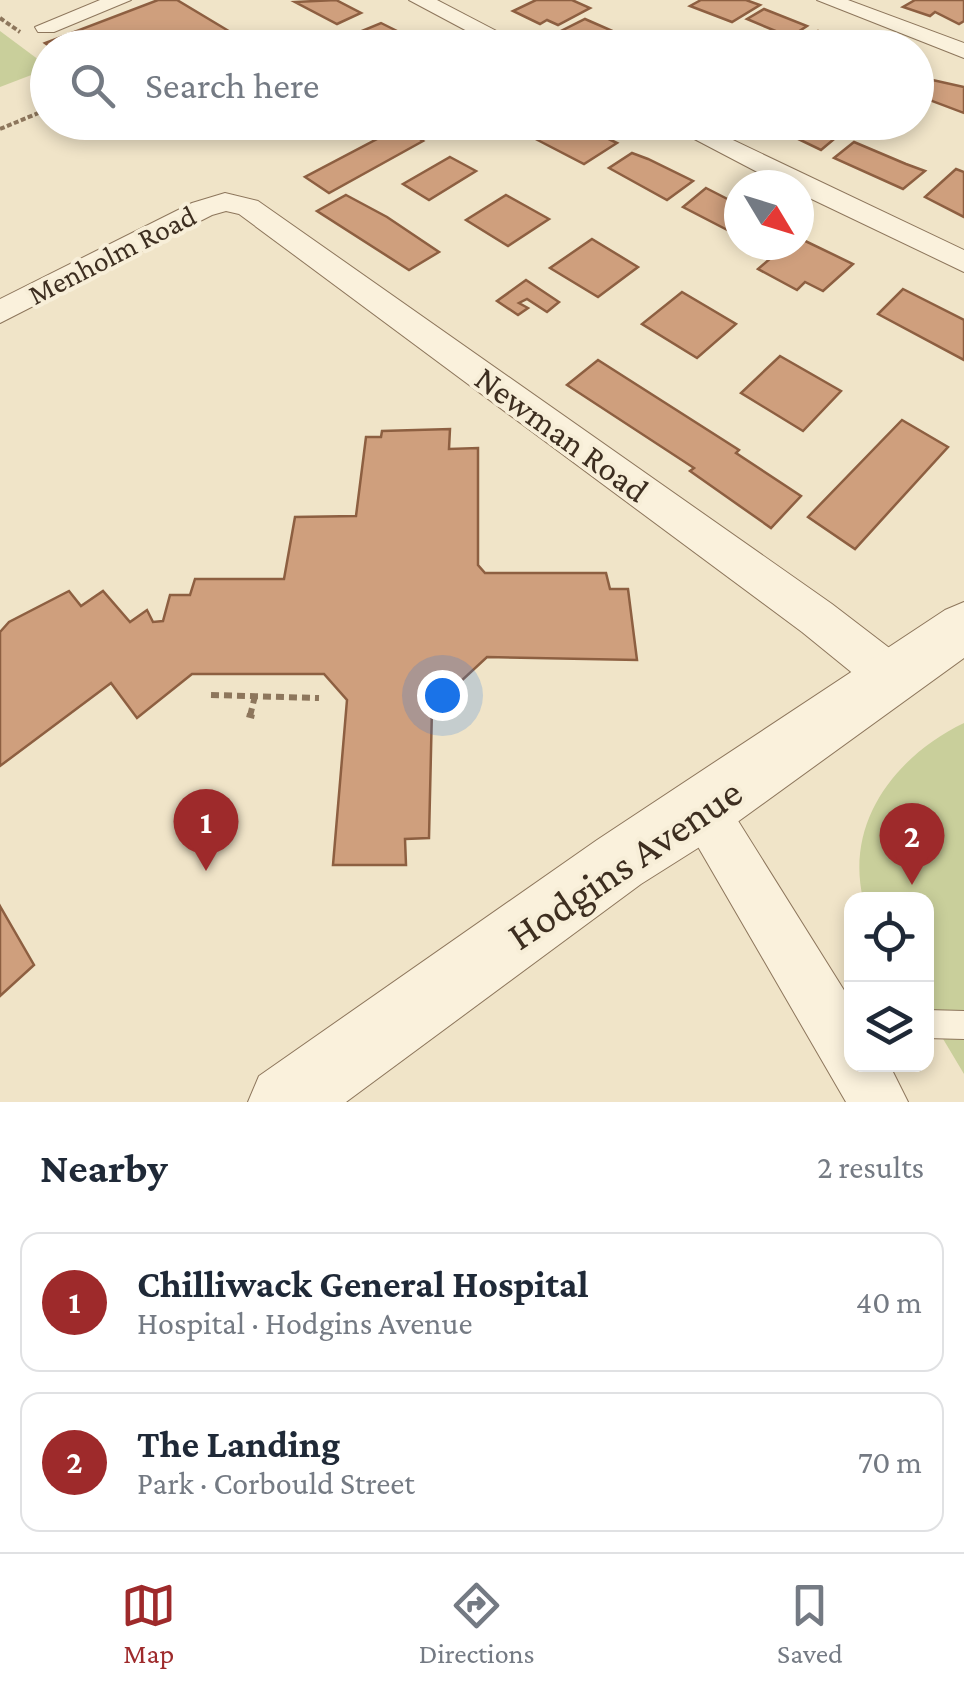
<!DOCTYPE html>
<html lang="en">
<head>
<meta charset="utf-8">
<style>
  :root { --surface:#fff; --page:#f6f6f7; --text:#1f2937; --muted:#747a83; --line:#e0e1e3; --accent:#9e2a2b }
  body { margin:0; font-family:"Crimson Pro",serif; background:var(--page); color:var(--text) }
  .controls { position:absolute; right:30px; bottom:30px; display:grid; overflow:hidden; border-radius:20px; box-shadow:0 5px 15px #0003 }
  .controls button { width:90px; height:90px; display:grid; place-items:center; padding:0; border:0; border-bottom:2px solid var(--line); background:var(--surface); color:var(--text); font:50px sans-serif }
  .compass { position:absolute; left:724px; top:170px; width:90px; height:90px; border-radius:50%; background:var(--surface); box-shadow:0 5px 15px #0003; rotate:128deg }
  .you { position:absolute; left:442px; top:695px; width:35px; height:35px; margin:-25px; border:8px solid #fff; border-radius:50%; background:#1a73e8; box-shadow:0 0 0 15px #1a73e833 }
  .badge { display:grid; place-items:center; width:65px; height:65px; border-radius:50%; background:var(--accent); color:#fff; font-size:32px; font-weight:700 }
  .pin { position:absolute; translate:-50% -82px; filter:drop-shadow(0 2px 5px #0008) }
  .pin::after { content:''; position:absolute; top:52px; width:35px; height:30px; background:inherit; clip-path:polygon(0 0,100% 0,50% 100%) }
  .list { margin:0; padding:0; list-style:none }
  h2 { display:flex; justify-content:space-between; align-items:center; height:130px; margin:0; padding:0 40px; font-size:42px }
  h2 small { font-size:32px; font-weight:400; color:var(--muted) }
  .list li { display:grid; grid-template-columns:65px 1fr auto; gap:30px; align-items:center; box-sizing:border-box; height:140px; margin:0 20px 20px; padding:0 20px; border:2px solid var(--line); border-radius:20px }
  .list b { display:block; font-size:38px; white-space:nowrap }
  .list p { margin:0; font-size:32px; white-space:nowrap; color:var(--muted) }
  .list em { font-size:32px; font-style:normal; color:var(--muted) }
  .icon { flex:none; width:55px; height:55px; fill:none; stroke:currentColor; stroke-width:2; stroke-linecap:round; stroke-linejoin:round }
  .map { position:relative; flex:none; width:964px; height:1102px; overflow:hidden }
  .search { position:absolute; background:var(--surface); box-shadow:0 5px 15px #0003; left:30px; right:30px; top:30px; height:110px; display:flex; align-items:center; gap:25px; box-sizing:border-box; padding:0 35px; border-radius:55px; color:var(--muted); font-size:38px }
  .sheet { height:450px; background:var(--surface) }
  nav { display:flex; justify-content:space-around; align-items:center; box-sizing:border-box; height:140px; border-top:2px solid var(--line); background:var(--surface); font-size:28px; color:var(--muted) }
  nav a { display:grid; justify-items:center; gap:5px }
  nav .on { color:var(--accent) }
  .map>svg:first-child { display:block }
  .green { fill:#c9cf9b }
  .building { fill:#cf9f7d; stroke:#8d5f41; stroke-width:2.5 }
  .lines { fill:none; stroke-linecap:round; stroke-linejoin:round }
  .service-casing { stroke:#8d765c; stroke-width:2 }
  .minor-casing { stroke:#8d765c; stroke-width:2 }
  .tertiary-casing { stroke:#8d765c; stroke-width:2 }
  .path-far2 { stroke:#8d765c; stroke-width:4; stroke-dasharray:5 2.5; stroke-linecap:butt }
  .path-far1 { stroke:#8d765c; stroke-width:6; stroke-dasharray:8 5; stroke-linecap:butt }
  .path { stroke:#8d765c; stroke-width:8; stroke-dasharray:10 6; stroke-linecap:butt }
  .service { fill:#faf1dc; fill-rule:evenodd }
  .minor { fill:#faf1dc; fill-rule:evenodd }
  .tertiary { fill:#faf1dc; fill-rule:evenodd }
  .labels { text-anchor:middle; stroke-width:8; stroke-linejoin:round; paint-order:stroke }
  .far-street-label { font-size:30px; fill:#3d2e20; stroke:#f7eed8 }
  .street-label { font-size:35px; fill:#3d2e20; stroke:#f7eed8 }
  .near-street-label { font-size:42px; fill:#3d2e20; stroke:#f7eed8 }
</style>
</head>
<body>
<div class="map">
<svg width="964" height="1102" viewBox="0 0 964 1102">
  <rect width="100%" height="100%" fill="#f0e4c8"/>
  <g class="green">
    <path d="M0 31 47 66V69L0 87Z"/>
    <path d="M964 723V1074L927 1012 926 899H863C845 821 896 756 964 723Z"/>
  </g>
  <g class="building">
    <path d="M158 0H177L257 48H52L45 43Z"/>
    <path d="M336 0 361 13 337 24 295 2Z"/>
    <path d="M536 0H572L590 8 558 25 547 20 540 24 513 11Z"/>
    <path d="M701 0H746L760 5 732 22 690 6Z"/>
    <path d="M964 0V21L959 24 935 12 930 16 903 7 915 0Z"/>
    <path d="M764 9 807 26 790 37 747 19Z"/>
    <path d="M585 19 624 36 598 48 561 31Z"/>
    <path d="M381 23 417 41 403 48H384L357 33Z"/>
    <path d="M818 31 861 48H818L801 41Z"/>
    <path d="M928 79 964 87V113L916 95V88Z"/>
    <path d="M545 122 578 135 588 129 617 143 584 164 526 134Z"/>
    <path d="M763 122H812L828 130 835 124 846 129 821 150Z"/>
    <path d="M400 127 423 141 329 193 305 177Z"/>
    <path d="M854 142 906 164 925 171 903 189 834 158Z"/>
    <path d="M632 153 648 159 693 181 667 200 609 168Z"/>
    <path d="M450 157 476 171 429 200 403 184Z"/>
    <path d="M956 169 964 172V217L925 197Z"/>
    <path d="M706 188 739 205V236L683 207Z"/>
    <path d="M346 195 387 217 439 252 409 270 317 211Z"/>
    <path d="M506 195 549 219 508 246 466 220Z"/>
    <path d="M799 238 853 264 823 291 805 282 797 290 758 269 786 245H799Z"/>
    <path d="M592 239 638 267 598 297 550 268Z"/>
    <path d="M526 280 559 302 547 312 527 299 519 303 528 308 518 315 497 301Z"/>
    <path d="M903 289 964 320V360L878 314Z"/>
    <path d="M682 292 736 324 697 358 642 324Z"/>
    <path d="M780 356 841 391 803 431 741 393Z"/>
    <path d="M598 360 739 450 736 453 801 496 771 528 690 471 694 468 567 385Z"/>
    <path d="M902 420 948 447 855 549 808 517Z"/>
    <path d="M450 429 449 449 478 448V565L485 573H606L610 589H628L637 660 487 657 432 708 429 838 405 839 406 865H333L347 700 324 674H192L137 718 111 683 0 766V632L9 622 69 591 81 606 103 591 130 622 147 610 153 622 163 621 170 595H190L195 579H284L295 517 356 516 366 437H381L382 431Z"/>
    <path d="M0 906 34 965 0 996Z"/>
  </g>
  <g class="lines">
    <defs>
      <path id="service" d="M926 1010 964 1011V1039L926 1038Z"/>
      <g id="minor">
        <path d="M100 0H131L54 32H38L35 27Z"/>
        <path d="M409 0H437L529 48H499Z"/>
        <path d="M817 0H848L964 43V58Z"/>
        <path d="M662 122H695L964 250V272L799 193V185H782Z"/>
        <path d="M225 193 258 201 832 604 909 663 915 678 909 693 893 699 877 693 802 632 239 214 226 211 212 215 0 323V299L192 203Z"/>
        <path d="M703 785 720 792 852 1003V1064H889L908 1102H846L686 826 679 809 686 792Z"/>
      </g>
      <path id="tertiary" d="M964 602V658L725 831 641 884 346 1102H248L259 1076 597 840 945 610Z"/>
    </defs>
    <use href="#service" class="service-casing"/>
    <use href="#minor" class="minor-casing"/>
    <use href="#tertiary" class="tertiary-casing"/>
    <g class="path-far2">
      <path d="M0 18 20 32"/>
      <path d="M0 129 48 109"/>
    </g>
    <g class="path-far1">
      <path d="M211 695 319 698"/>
      <path d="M250 716 255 696"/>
    </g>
    <path class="path" d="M250 718 251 714"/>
    <use href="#service" class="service"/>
    <use href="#minor" class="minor"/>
    <use href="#tertiary" class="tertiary"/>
  </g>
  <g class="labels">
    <g class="far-street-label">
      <text transform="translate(112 255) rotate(-27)" y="10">Menholm Road</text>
    </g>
    <g class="street-label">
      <text transform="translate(562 434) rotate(36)" y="12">Newman Road</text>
    </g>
    <g class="near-street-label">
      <text transform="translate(624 863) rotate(-34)" y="15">Hodgins Avenue</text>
    </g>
  </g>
</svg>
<div class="controls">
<button><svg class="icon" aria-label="locate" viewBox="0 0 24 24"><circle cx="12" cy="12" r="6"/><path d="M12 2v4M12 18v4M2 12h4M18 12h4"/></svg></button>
<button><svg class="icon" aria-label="layers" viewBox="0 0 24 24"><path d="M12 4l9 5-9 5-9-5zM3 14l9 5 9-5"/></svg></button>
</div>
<svg class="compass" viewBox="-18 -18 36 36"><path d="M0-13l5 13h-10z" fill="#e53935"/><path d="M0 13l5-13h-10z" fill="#747a83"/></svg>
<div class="you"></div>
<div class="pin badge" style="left:206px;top:871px">1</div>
<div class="pin badge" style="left:912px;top:885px">2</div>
<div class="search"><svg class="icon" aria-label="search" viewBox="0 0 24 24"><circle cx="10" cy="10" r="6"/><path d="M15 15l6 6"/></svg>Search here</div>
</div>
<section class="sheet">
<h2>Nearby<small>2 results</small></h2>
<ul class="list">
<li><span class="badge">1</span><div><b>Chilliwack General Hospital</b><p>Hospital · Hodgins Avenue</p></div><em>40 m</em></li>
<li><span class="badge">2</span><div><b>The Landing</b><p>Park · Corbould Street</p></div><em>70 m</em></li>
</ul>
</section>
<nav>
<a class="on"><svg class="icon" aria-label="map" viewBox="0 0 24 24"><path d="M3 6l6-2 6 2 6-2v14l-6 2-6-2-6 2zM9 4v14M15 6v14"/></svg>Map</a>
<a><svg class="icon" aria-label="directions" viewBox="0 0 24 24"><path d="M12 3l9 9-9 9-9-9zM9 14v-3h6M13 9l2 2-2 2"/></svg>Directions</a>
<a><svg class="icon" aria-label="saved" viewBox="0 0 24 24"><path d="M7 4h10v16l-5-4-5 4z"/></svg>Saved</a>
</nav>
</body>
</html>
